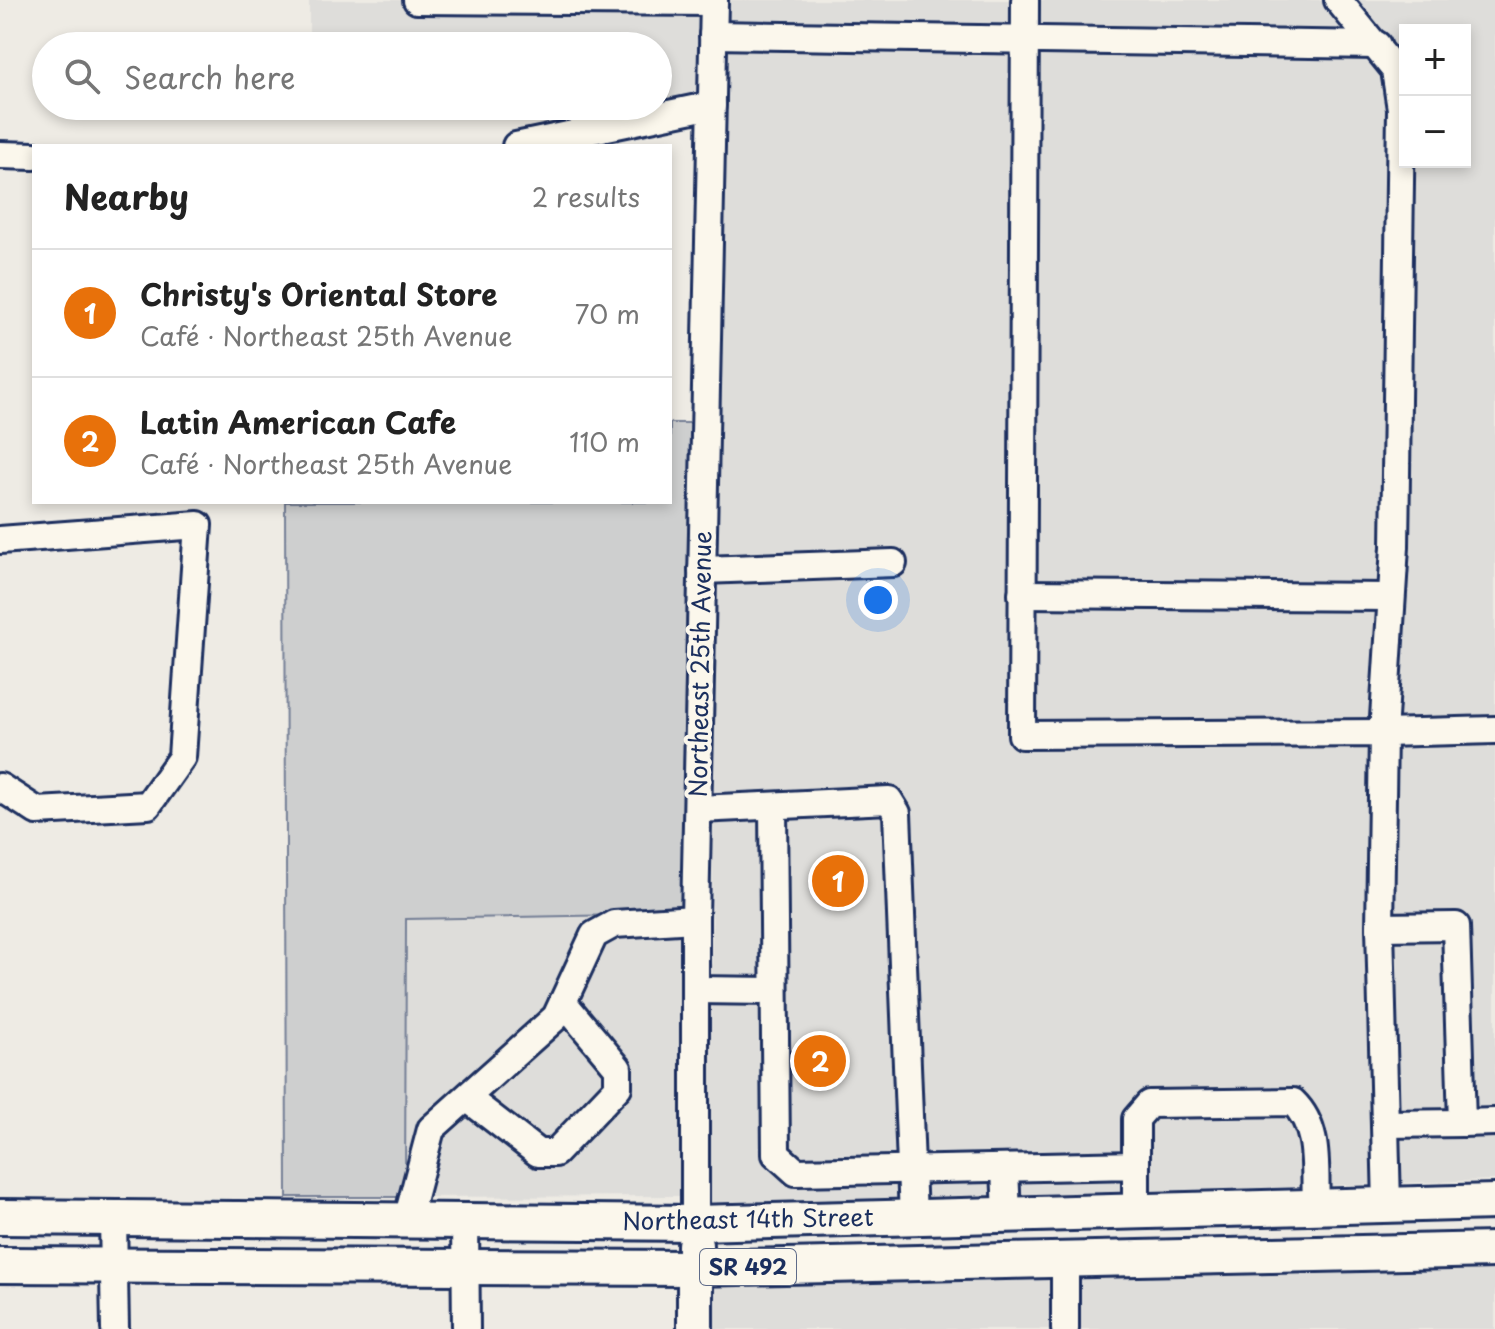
<!DOCTYPE html>
<html lang="en">
<head>
<meta charset="utf-8">
<style>
  :root { --surface:#fff; --page:#f6f6f6; --text:#222; --muted:#767676; --line:#e0e0e0; --accent:#1f6fb2 }
  body { margin:0; font-family:"Playpen Sans",sans-serif; background:var(--page); color:var(--text) }
  .controls { position:absolute; right:24px; top:24px; display:grid; overflow:hidden; border-radius:0px; box-shadow:0 4px 12px #0003 }
  .controls button { width:72px; height:72px; display:grid; place-items:center; padding:0; border:0; border-bottom:2px solid var(--line); background:var(--surface); color:var(--text); font:40px sans-serif }
  .you { position:absolute; left:878px; top:600px; width:28px; height:28px; margin:-20px; border:6px solid #fff; border-radius:50%; background:#1a73e8; box-shadow:0 0 0 12px #1a73e833 }
  .badge { display:grid; place-items:center; width:52px; height:52px; border-radius:50%; background:var(--accent); color:#fff; font-size:26px; font-weight:700 }
  .pin { position:absolute; translate:-50% -50%; border:4px solid #fff; box-shadow:0 2px 8px #0006 }
  .list { margin:0; padding:0; list-style:none }
  h2 { display:flex; justify-content:space-between; align-items:center; height:104px; margin:0; padding:0 32px; font-size:34px }
  h2 small { font-size:26px; font-weight:400; color:var(--muted) }
  .list li { display:grid; grid-template-columns:52px 1fr auto; gap:24px; align-items:center; box-sizing:border-box; height:128px; padding:0 32px; border-top:2px solid var(--line) }
  .list b { display:block; font-size:30px; white-space:nowrap }
  .list p { margin:0; font-size:26px; white-space:nowrap; color:var(--muted) }
  .list em { font-size:26px; font-style:normal; color:var(--muted) }
  .icon { flex:none; width:44px; height:44px; fill:none; stroke:currentColor; stroke-width:2; stroke-linecap:round; stroke-linejoin:round }
  .map { position:relative; flex:none; width:1495px; height:1329px; overflow:hidden }
  .search { position:absolute; background:var(--surface); box-shadow:0 4px 12px #0003; left:32px; top:32px; width:640px; height:88px; display:flex; align-items:center; gap:20px; box-sizing:border-box; padding:0 28px; border-radius:44px; color:var(--muted); font-size:30px }
  .panel { position:absolute; background:var(--surface); box-shadow:0 4px 12px #0003; left:32px; top:144px; width:640px; height:360px; border-radius:0px }
  .map>svg:first-child { display:block }
  .built { fill:#deddda; fill-rule:evenodd }
  .green { fill:#cecfcf; stroke:#747f96; stroke-width:2 }
  .lines { fill:none; stroke-linecap:round; stroke-linejoin:round }
  .minor-casing { stroke:#1b2f5e; stroke-width:32 }
  .major-casing { stroke:#1b2f5e; stroke-width:40 }
  .minor { stroke:#fbf7ec; stroke-width:26 }
  .major { stroke:#fbf7ec; stroke-width:34 }
  .labels { text-anchor:middle; stroke-width:8; stroke-linejoin:round; paint-order:stroke }
  .shield { fill:#fbf7ec; stroke:#5e6b89; stroke-width:2 }
  .shield-label { font-size:22px; font-weight:bold; fill:#1b2f5e }
  .street-label { font-size:24px; fill:#1b2f5e; stroke:#fbf7ec }
</style>
</head>
<body>
<div class="map">
<svg width="1495" height="1329" viewBox="0 0 1495 1329">
  <rect width="100%" height="100%" fill="#eeebe4"/>
  <filter id="ink" filterUnits="userSpaceOnUse"><feTurbulence type="fractalNoise" baseFrequency=".0125" numOctaves="2"/><feDisplacementMap in="SourceGraphic" scale="16" xChannelSelector="R" yChannelSelector="G"/><feConvolveMatrix kernelMatrix="1 2 1 2 8 2 1 2 1" color-interpolation-filters="sRGB"/></filter>
  <g filter="url(#ink)">
    <g class="built">
      <path d="M309 0H700L698 99H658V46H309Z"/>
      <path d="M723 0H1495V1180L709 1206ZM1405 30H1465V162H1405Z"/>
      <path d="M681 914V1196L405 1197 406 919Z"/>
      <path d="M1495 1266V1329H709V1284Z"/>
    </g>
    <path class="green" d="M670 423H692L681 914 406 919 405 1197H287L285 502H670Z"/>
    <g class="lines">
      <defs>
        <g id="minor">
          <path d="M417 0 714 2"/>
          <path d="M1025 0 1022 735 1383 733 1380 927 1456 926 1462 1123 1495 1122"/>
          <path d="M1338 0 1395 70 1401 109 1395 547 1383 733 1495 730"/>
          <path d="M713 35 1377 45"/>
          <path d="M516 146 712 105"/>
          <path d="M0 155 34 156"/>
          <path d="M0 540 198 525 182 757 148 805 37 811 0 787"/>
          <path d="M702 570 893 563"/>
          <path d="M1022 594 1391 597"/>
          <path d="M773 806 776 1154 796 1172 1136 1165V1211"/>
          <path d="M698 809 889 800 897 813 913 1217"/>
          <path d="M1380 927 1387 1205"/>
          <path d="M695 990 774 991"/>
          <path d="M467 1098 538 1153H555L618 1087V1068L563 1002"/>
          <path d="M1385 1124 1462 1123"/>
          <path d="M1136 1165V1119L1149 1104 1293 1102C1321 1129 1314 1170 1316 1206"/>
          <path d="M1005 1169 1007 1214"/>
          <path d="M113 1218 115 1329"/>
          <path d="M407 1220 431 1129 556 1017 594 935 614 924 695 919"/>
          <path d="M465 1221 466 1329"/>
          <path d="M695 1223V919L714 0"/>
          <path d="M1065 1262V1329"/>
        </g>
        <g id="major">
          <path d="M0 1217 695 1223 1495 1202"/>
          <path d="M0 1265 695 1268 1495 1250"/>
          <path d="M695 1329V1245"/>
        </g>
      </defs>
      <use href="#minor" class="minor-casing"/>
      <use href="#major" class="major-casing"/>
      <use href="#minor" class="minor"/>
      <use href="#major" class="major"/>
    </g>
  </g>
  <g class="labels">
    <rect class="shield" x="700" y="1249" width="96" height="36" rx="6"/>
    <g class="shield-label">
      <text x="748" y="1275">SR 492</text>
    </g>
    <g class="street-label">
      <text transform="translate(701 664) rotate(-89)" y="8">Northeast 25th Avenue</text>
      <text transform="translate(748 1220) rotate(-1)" y="8">Northeast 14th Street</text>
    </g>
  </g>
</svg>
<div class="controls">
<button>+</button>
<button>−</button>
</div>
<div class="you"></div>
<div class="pin badge" style="left:838px;top:881px;background:#e8710a">1</div>
<div class="pin badge" style="left:820px;top:1061px;background:#e8710a">2</div>
<div class="search"><svg class="icon" aria-label="search" viewBox="0 0 24 24"><circle cx="10" cy="10" r="6"/><path d="M15 15l6 6"/></svg>Search here</div>
<section class="panel">
<h2>Nearby<small>2 results</small></h2>
<ul class="list">
<li><span class="badge" style="background:#e8710a">1</span><div><b>Christy's Oriental Store</b><p>Café · Northeast 25th Avenue</p></div><em>70 m</em></li>
<li><span class="badge" style="background:#e8710a">2</span><div><b>Latin American Cafe</b><p>Café · Northeast 25th Avenue</p></div><em>110 m</em></li>
</ul>
</section>
</div>
</body>
</html>
